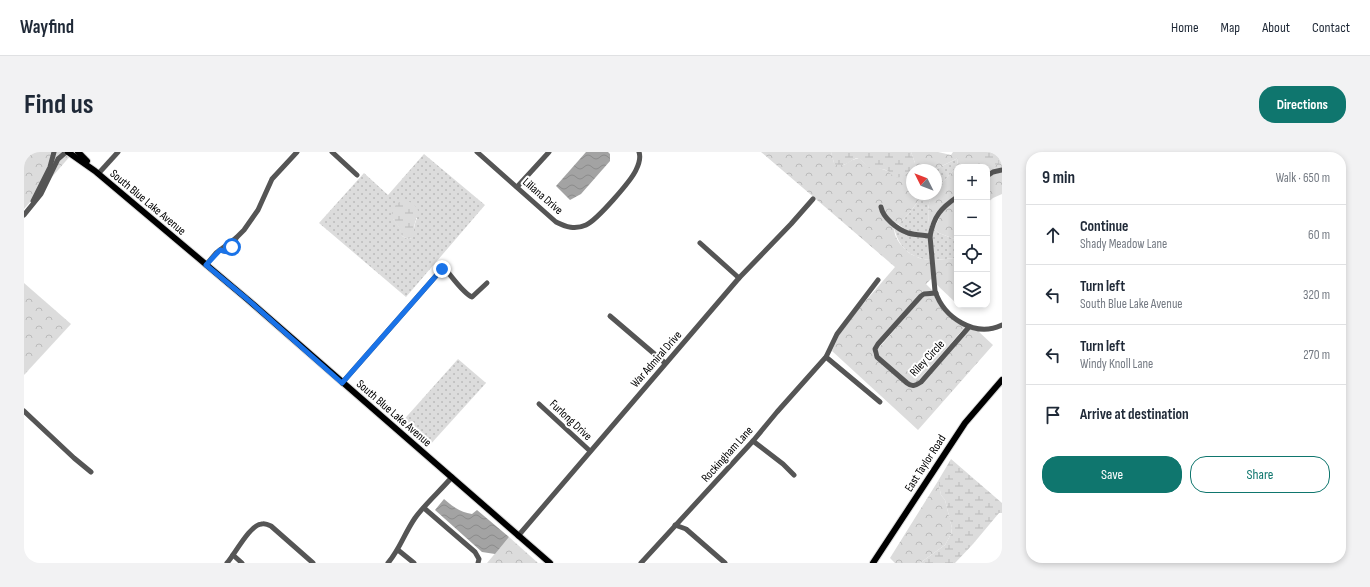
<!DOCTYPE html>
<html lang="en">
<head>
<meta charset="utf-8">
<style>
  :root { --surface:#fff; --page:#f2f2f3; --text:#1f2937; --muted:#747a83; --line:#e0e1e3; --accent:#0f766e }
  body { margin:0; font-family:"Sofia Sans Condensed",sans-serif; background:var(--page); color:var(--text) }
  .controls { position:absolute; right:12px; top:12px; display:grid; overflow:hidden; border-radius:8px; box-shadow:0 2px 6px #0003 }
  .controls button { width:36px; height:36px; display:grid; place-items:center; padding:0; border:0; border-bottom:1px solid var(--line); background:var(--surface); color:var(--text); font:20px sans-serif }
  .compass { position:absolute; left:882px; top:12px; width:36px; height:36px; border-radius:50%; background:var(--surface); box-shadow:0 2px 6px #0003; rotate:312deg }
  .stop { position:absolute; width:12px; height:12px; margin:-9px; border:3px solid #1a73e8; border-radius:50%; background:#fff }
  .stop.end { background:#1a73e8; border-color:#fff; box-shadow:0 1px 4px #0008 }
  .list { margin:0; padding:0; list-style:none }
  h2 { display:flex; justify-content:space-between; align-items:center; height:52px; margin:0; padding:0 16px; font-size:17px }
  h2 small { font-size:13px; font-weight:400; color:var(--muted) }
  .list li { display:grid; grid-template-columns:26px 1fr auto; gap:12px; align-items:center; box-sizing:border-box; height:60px; padding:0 16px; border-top:1px solid var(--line) }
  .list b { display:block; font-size:15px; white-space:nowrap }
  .list p { margin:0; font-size:13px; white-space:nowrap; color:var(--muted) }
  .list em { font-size:13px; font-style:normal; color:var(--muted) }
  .actions { display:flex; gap:8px; padding:12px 16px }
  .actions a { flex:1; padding:9px 0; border:1px solid var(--accent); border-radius:16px; text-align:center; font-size:14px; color:var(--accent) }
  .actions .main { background:var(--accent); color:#fff }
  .icon { flex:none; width:22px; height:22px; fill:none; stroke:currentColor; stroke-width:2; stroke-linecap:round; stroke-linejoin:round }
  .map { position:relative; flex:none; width:978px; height:411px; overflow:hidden; border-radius:16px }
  header { display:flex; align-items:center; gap:24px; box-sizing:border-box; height:56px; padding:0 20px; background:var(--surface); border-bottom:1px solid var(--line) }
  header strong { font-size:19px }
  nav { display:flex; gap:22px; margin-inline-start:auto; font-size:14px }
  .intro { display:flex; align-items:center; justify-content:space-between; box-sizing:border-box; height:96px; padding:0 24px }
  h1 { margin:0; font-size:28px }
  .button { padding:10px 18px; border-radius:16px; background:var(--accent); color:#fff; font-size:14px; font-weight:700 }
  main { display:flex; gap:24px; padding:0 24px }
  aside { flex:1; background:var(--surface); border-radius:16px; box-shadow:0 2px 6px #0003 }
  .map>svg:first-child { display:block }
  .grass { fill:url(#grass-dots); fill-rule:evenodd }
  .forest { fill:url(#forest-crowns) }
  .wetland { fill:url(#wetland-marsh) }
  .water { fill:url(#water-waves) }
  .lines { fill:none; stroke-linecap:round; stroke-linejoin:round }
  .major-casing { stroke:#dbdbdb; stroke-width:8 }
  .minor { stroke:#555; stroke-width:5 }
  .major { stroke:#000; stroke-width:6 }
  .route { stroke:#1a73e8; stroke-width:5 }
  .labels { text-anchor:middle; stroke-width:4; stroke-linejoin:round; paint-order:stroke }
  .street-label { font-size:12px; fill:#000; stroke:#fff }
</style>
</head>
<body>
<header>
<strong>Wayfind</strong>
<nav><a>Home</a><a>Map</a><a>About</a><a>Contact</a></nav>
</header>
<div class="intro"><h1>Find us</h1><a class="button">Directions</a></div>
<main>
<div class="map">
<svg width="978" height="411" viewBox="0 0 978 411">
  <defs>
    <pattern id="grass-dots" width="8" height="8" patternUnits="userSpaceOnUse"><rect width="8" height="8" fill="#dcdcdc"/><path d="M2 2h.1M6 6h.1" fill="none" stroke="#bbb" stroke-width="1.8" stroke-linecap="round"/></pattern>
    <pattern id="forest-crowns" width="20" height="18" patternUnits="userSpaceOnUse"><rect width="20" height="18" fill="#dcdcdc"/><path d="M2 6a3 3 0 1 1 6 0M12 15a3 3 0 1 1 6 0" fill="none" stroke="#bbb"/></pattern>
    <pattern id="wetland-marsh" width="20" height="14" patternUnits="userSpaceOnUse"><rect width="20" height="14" fill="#dcdcdc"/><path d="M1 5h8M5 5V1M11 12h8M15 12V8" fill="none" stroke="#bbb"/></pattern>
    <pattern id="water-waves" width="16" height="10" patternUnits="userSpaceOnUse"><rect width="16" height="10" fill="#a3a3a3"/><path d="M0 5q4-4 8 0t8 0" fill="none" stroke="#8b8b8b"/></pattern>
  </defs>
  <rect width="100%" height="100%" fill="#fff"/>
  <g class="grass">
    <path d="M400 2 461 53 382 145 295 71 340 21 364 43ZM393 66C390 73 390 79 388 86L384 87 378 84 376 76 369 67Z"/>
    <path d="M934 6 933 15 912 37V18H910Z"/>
    <path d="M897 42H909C903 51 904 62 905 72L906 74 904 82 884 79 874 72C883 65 890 55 897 45Z"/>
    <path d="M870 75 904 86 906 108C886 106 874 95 870 75Z"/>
    <path d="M910 77 915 81 933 88V106L910 108 908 84Z"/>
    <path d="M434 207 462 231 404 295 376 272Z"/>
  </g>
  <g class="forest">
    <path d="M0 0H45L48 2 0 57Z"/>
    <path d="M737 0H807L810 11 820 13 828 8 835 6 842 13 849 16H855L864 19 870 24 891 11 887 0H914L927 3 929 0H978V16L963 22V15H933L934 6 910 18H888V42H897V45C890 55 883 65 874 72 866 68 860 62 859 53H855C855 61 864 67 868 73 871 77 870 81 872 85 879 99 891 107 906 108L908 128 907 127 902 132 909 139 900 140 849 197V202L852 206 891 236 945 177 954 179 969 193 894 278 808 199 815 183 833 159 871 115Z"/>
    <path d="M933 15V42C919 52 913 58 906 74L905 73C904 62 903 51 909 42H912L913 36Z"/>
    <path d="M978 20V42L969 46 963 51V27L970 22Z"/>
    <path d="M933 47V88L915 81 910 77 919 58Z"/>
    <path d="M933 106V152L912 132 910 108Z"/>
    <path d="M0 131 47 172 0 223Z"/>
    <path d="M910 143C915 156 928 170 941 175L895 228 892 231 887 232 855 204 853 198 899 145Z"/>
    <path d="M914 329 917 343 921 348 928 376 927 382 921 393 896 411H871L866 406Z"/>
    <path d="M485 385 514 411H463Z"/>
  </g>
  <g class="wetland">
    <path d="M807 0H887L891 11C888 19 878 29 869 24 866 22 865 19 862 18 856 16 852 17 846 16 842 15 839 9 834 6 826 7 822 16 812 13L810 11Z"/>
    <path d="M965 0H968L975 6V12C967 14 962 13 956 8V5Z"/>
    <path d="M379 48 389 51 394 58 390 75V83L388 86 384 87 378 84C377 81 376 78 375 75 373 72 370 70 369 67 365 59 372 51 379 48Z"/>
    <path d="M927 307 978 351V361H975L949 392 931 411H896L921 393 927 382 928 376 921 348 917 343 914 329Z"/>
  </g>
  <g class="water">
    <path d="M562 0H584L586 2V9L557 42 546 48 532 34Z"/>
    <path d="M420 347C429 355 436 360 448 362L453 358 485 385 471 402 458 400 411 358Z"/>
  </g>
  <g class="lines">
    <defs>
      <g id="major">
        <path d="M44 0 71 19 223 147 526 411"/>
        <path d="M54 0 63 9"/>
        <path d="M849 411 941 271 978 228"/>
      </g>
    </defs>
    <use href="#major" class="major-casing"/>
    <g class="minor">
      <path d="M308 0 333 23"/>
      <path d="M453 0 532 70C542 75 551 78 562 73 573 68 607 29 612 18 615 12 617 6 615 0"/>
      <path d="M74 22 94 0"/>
      <path d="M963 24 969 20 978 18"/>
      <path d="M493 35 525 0"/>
      <path d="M933 45C917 56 910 64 906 84L911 139C920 166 951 186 978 173"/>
      <path d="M9 49 26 15 30 0"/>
      <path d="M857 55C859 66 873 77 884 81 891 83 899 83 906 84"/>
      <path d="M0 63 17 42 34 7 42 0"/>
      <path d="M676 91 715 126"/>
      <path d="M196 98C206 102 210 95 212 86"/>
      <path d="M182 113 192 101 212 86 220 78 234 58 248 27 273 0"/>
      <path d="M912 141 900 142 897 144 854 192 851 197 853 205 883 231C888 235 891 234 897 230L945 175"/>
      <path d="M586 164 641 211"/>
      <path d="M802 205 856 250"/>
      <path d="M318 231 418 117 422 118C428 125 440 142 448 145L463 131"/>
      <path d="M515 252 566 299"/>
      <path d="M0 259 50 306 67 320"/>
      <path d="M729 289 759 312 770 323"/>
      <path d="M400 356 451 400 455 407 454 411"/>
      <path d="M651 373 662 377 701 411"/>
      <path d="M494 384 715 126 767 72 789 47"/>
      <path d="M374 398 390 411"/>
      <path d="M209 403 218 411"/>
      <path d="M203 411C211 402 226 372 238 372 241 371 245 373 247 374L289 411"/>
      <path d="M364 411C376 397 380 382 391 366 401 352 416 339 428 325"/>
      <path d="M617 411 729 289 753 260 802 205 813 182 854 128"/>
    </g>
    <use href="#major" class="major"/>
  </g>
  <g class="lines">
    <path class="route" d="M208 95 204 100 196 98 182 113 223 147 318 231 418 117"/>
  </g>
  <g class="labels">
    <g class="street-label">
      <text transform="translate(519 44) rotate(41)" y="4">Liliana Drive</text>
      <text transform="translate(124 50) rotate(40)" y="4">South Blue Lake Avenue</text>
      <text transform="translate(903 206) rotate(-47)" y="4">Riley Circle</text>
      <text transform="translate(632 207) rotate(-49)" y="4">War Admiral Drive</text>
      <text transform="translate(370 261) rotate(41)" y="4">South Blue Lake Avenue</text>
      <text transform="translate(547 268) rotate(43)" y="4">Furlong Drive</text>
      <text transform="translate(703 302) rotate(-48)" y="4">Rockingham Lane</text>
      <text transform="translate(901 311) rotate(-57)" y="4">East Taylor Road</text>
    </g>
  </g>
</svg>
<div class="controls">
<button>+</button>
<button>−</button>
<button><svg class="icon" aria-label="locate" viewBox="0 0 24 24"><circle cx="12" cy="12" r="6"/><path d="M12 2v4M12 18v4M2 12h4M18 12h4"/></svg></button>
<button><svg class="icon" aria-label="layers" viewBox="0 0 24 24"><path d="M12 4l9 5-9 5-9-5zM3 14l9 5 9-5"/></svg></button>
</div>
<svg class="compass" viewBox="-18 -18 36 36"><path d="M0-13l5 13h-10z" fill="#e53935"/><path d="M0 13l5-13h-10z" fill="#747a83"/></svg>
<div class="stop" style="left:208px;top:95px"></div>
<div class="stop end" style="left:418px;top:117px"></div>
</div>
<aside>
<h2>9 min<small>Walk · 650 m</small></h2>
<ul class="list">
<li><svg class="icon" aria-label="ahead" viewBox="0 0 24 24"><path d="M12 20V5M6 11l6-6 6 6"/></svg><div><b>Continue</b><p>Shady Meadow Lane</p></div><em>60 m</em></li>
<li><svg class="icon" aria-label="left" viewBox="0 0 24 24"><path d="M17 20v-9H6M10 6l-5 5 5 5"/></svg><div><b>Turn left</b><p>South Blue Lake Avenue</p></div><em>320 m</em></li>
<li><svg class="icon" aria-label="left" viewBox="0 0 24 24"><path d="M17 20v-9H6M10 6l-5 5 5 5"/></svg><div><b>Turn left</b><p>Windy Knoll Lane</p></div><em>270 m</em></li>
<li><svg class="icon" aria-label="arrive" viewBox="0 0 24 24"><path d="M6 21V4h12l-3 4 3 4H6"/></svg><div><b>Arrive at destination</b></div></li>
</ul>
<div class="actions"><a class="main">Save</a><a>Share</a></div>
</aside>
</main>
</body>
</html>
